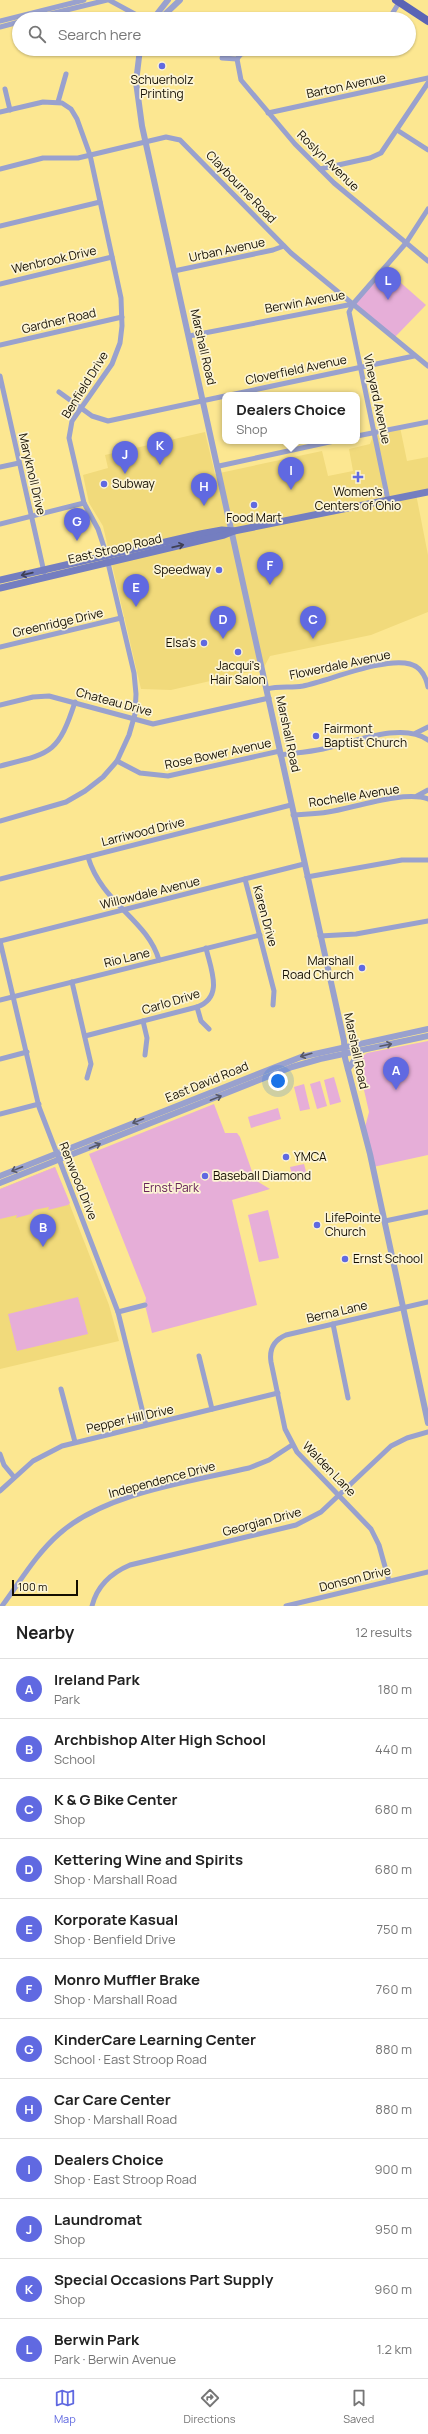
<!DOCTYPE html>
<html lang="en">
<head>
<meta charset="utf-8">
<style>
  :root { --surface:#fff; --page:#f6f6f6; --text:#222; --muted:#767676; --line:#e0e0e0; --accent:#6069e1 }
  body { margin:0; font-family:Manrope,sans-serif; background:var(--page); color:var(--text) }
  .scale { position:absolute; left:12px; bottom:10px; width:66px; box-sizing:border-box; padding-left:4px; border:2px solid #140e00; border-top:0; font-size:11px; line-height:14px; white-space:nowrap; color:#140e00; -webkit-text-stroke:3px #fcf4d4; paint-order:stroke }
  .you { position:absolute; left:278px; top:1081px; width:14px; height:14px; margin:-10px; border:3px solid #fff; border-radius:50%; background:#1a73e8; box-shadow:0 0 0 6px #1a73e833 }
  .badge { display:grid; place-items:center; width:26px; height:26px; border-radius:50%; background:var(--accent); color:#fff; font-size:13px; font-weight:700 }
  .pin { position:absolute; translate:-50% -33px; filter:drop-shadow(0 1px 2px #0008) }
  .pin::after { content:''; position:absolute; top:21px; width:14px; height:12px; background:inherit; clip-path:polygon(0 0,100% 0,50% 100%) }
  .popup { position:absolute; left:222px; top:392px; width:138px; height:52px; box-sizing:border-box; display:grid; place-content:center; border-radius:8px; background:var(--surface); filter:drop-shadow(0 1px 3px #0005); font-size:13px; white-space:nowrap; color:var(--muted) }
  .popup b { font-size:15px; color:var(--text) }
  .popup::after { content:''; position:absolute; left:50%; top:100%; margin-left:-8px; border:8px solid transparent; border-top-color:var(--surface) }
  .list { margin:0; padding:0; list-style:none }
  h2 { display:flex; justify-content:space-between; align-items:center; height:52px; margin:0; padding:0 16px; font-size:17px }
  h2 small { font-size:13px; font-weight:400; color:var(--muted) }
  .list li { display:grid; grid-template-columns:26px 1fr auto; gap:12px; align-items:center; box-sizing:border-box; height:60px; padding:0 16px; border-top:1px solid var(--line) }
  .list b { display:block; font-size:15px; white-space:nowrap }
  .list p { margin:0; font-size:13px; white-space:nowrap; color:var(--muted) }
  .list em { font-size:13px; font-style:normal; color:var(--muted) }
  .icon { flex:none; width:22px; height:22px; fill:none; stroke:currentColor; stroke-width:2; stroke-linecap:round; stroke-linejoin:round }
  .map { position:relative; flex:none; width:428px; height:1606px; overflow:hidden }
  .search { position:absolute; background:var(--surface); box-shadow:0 1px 3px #0004; left:12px; right:12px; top:12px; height:44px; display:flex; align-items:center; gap:10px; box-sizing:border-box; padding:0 14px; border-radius:22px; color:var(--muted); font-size:15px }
  .sheet { height:772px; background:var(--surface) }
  nav { display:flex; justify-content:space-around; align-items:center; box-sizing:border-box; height:56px; border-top:1px solid var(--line); background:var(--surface); font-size:11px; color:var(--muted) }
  nav a { display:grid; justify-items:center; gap:2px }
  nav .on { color:var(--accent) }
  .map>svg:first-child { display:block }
  .built { fill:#f1da7b }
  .green { fill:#e6aed8 }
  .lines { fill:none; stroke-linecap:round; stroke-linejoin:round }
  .minor { stroke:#99a1ce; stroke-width:5 }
  .tertiary { stroke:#99a1ce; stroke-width:6 }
  .secondary { stroke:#747ec0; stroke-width:7 }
  .primary { stroke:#5a64b5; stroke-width:8 }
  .oneway { stroke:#3f4056 }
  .oneway2 { stroke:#565867 }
  .poi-dot { fill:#6069e1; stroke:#fcf4d4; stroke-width:1.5 }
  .labels { text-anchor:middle; stroke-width:3.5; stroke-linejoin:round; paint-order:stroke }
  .poi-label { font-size:12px; fill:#140e00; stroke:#fcf4d4; text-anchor:start }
  .street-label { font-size:12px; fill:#140e00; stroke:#fcf4d4 }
  .park-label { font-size:12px; fill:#67245a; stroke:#fcf4d4 }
</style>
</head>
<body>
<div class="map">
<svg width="428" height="1606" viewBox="0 0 428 1606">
  <rect width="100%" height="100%" fill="#fce791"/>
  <g class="built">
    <path d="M400 427 407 461 428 457V492L416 494 428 555V612L371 635 270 656 263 669 171 690 141 689 103 526 89 503 83 475 108 468 105 455 205 432 215 474 322 451 328 476 353 471 349 449 370 444 374 433Z"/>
    <path d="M55 1167 109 1305 119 1341 0 1369V1189Z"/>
  </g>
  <g class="green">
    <path d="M384 268 426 305 394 338 353 304Z"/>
    <path d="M428 1041V1155L373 1167 364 1131 369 1112 359 1068V1059L367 1053Z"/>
    <path d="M334 1077 341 1102 330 1105 324 1080Z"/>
    <path d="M320 1081 327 1106 317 1109 310 1084Z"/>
    <path d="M304 1084 310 1109 300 1111 294 1087Z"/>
    <path d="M214 1104 225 1133H237L240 1137 255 1180 270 1189 232 1200 257 1305 152 1333 145 1305 146 1298 89 1154Z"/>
    <path d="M278 1108 281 1119 251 1128 248 1117Z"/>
    <path d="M304 1164 307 1175 293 1179 290 1167Z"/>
    <path d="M55 1167 70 1203 68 1205 48 1210 49 1207 34 1210 31 1214 16 1218 17 1215 0 1219V1189Z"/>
    <path d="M268 1210 279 1258 259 1262 248 1215Z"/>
    <path d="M78 1297 88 1334 17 1351 8 1314Z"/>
  </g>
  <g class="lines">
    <g class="minor">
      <path d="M109 0 144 19"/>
      <path d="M30 19 107 0"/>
      <path d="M389 19 400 1"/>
      <path d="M0 21 84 0"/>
      <path d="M0 27 19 22"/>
      <path d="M222 58 237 59 241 54 265 49"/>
      <path d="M237 59 241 80 295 144 334 183 428 261"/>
      <path d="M5 89 10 110"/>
      <path d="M58 102 66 74"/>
      <path d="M0 112 43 102 62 103 71 109 77 119 90 155 121 298 122 326 120 343 112 364 72 421 69 438 84 503 98 529 105 550 134 673 136 694 135 714 129 735 117 761 103 777 85 791 66 802 0 821"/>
      <path d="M268 113 428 78"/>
      <path d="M397 130 428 150"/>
      <path d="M0 169 43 158H78L166 137 180 140 291 253 428 366"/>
      <path d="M320 169 370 158 381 153 428 83"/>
      <path d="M0 226 100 202"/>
      <path d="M174 271 273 250 284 246"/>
      <path d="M0 284 112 257"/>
      <path d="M189 336 353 304"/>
      <path d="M0 345 122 317"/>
      <path d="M0 376 44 572"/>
      <path d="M59 392 92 416 108 421 225 396"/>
      <path d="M230 395 414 356"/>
      <path d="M357 436 428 422"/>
      <path d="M219 466 334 441"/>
      <path d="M0 467 19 463"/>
      <path d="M388 500 349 312 353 304 406 243 428 209"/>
      <path d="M0 524 84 503"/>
      <path d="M0 647 121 618"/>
      <path d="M267 689C279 686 291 688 303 686 331 680 384 657 410 664 421 667 426 677 428 687"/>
      <path d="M0 705 33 697 49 696 153 724 269 698"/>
      <path d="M416 733 428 727"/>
      <path d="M280 755C295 753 309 752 323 749 352 743 402 721 428 740"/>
      <path d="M117 761 140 773 168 776 280 751"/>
      <path d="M0 766C51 753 58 754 75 702"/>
      <path d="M417 796 428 790"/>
      <path d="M293 815C305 814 316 814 328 812 353 808 405 790 428 799"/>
      <path d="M88 857C102 904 147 919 159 960"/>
      <path d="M307 877 402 860H428"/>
      <path d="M0 879 291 805"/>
      <path d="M245 879 274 991 273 1005"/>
      <path d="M320 936 356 934 428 921"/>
      <path d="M0 941 39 1107 118 1312 146 1425"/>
      <path d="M0 941 304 864"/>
      <path d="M72 982 91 1064 87 1078"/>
      <path d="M0 1000 260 935"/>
      <path d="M197 1007 201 1021 209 1029"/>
      <path d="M143 1021 147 1038 145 1055"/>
      <path d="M85 1036 197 1007C224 997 211 970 206 948"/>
      <path d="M0 1059 27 1052"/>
      <path d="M0 1114 39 1104"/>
      <path d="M385 1221 428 1212"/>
      <path d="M118 1312 145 1305"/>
      <path d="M333 1324 348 1398"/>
      <path d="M199 1356 212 1409"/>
      <path d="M61 1389 75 1442"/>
      <path d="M0 1454 4 1465 14 1477"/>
      <path d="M0 1491 33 1461 62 1446 278 1393"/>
      <path d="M389 1581 379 1545 371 1529 297 1452 285 1429 271 1362C269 1349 274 1340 286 1335L428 1302"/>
      <path d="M2 1606C20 1582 36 1554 59 1534 105 1493 189 1482 249 1468L269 1460 292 1445"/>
      <path d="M92 1606C97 1586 111 1573 130 1565L296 1525 321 1512 391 1446 407 1438 428 1432"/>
      <path d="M286 1606 428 1572"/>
    </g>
    <g class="tertiary">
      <path d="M153 19 168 0"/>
      <path d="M160 19 180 0"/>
      <path d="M140 49 136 82 142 126C212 430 275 736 344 1041L345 1058 370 1154 428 1423"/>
      <path d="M348 1069 361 1051"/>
      <path d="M0 1176 301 1057 428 1029"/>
      <path d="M0 1183 292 1067 320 1059 428 1036"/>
    </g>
    <g class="secondary">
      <path d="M0 580 200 534 222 530 234 531"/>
      <path d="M0 588 224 535 234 531 428 492"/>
    </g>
    <path class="primary" d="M396 0 428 21"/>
  </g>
  <defs><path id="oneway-shaft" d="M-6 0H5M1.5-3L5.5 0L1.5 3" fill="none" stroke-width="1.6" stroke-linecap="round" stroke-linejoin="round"/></defs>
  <g class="oneway">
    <use href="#oneway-shaft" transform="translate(178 546) rotate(-13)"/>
    <use href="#oneway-shaft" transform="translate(27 574) rotate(167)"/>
  </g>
  <g class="oneway2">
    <use href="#oneway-shaft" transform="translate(386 1045) rotate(-12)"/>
    <use href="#oneway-shaft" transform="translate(306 1055) rotate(164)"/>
    <use href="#oneway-shaft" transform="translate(216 1098) rotate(-22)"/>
    <use href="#oneway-shaft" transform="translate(138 1121) rotate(158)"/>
    <use href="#oneway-shaft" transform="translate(95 1146) rotate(-23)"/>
    <use href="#oneway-shaft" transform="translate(17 1169) rotate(158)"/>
  </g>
  <g class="poi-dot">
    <circle cx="162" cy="66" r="4"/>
    <path d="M356 471h4v4h4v4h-4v4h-4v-4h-4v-4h4z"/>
    <circle cx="104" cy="484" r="4"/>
    <circle cx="254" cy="505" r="4"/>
    <circle cx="219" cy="570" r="4"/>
    <circle cx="204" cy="643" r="4"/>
    <circle cx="238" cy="652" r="4"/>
    <circle cx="316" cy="736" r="4"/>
    <circle cx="362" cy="968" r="4"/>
    <circle cx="286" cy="1157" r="4"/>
    <circle cx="205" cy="1176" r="4"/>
    <circle cx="317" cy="1225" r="4"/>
    <circle cx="345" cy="1259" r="4"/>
  </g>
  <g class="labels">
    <g class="poi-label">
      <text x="162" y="84" text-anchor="middle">Schuerholz<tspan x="162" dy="14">Printing</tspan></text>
      <text x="112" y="488">Subway</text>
      <text x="358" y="496" text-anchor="middle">Women's<tspan x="358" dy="14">Centers of Ohio</tspan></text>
      <text x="254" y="522" text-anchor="middle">Food Mart</text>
      <text x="211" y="574" text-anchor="end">Speedway</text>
      <text x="196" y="647" text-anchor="end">Elsa's</text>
      <text x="238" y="670" text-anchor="middle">Jacqui's<tspan x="238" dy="14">Hair Salon</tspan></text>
      <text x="324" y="733">Fairmont<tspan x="324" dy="14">Baptist Church</tspan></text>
      <text x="354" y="965" text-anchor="end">Marshall<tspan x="354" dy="14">Road Church</tspan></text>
      <text x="294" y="1161">YMCA</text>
      <text x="213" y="1180">Baseball Diamond</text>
      <text x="325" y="1222">LifePointe<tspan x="325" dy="14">Church</tspan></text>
      <text x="353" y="1263">Ernst School</text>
    </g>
    <g class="street-label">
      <text transform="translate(346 86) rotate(-12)" y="4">Barton Avenue</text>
      <text transform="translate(328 161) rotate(44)" y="4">Roslyn Avenue</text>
      <text transform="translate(241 187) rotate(46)" y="4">Claybourne Road</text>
      <text transform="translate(227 250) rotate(-12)" y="4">Urban Avenue</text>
      <text transform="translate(54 260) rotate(-13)" y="4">Wenbrook Drive</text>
      <text transform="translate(305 302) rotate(-10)" y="4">Berwin Avenue</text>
      <text transform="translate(59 321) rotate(-13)" y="4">Gardner Road</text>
      <text transform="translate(203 347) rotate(77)" y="4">Marshall Road</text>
      <text transform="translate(296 370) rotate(-12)" y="4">Cloverfield Avenue</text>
      <text transform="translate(85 385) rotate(-58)" y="4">Benfield Drive</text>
      <text transform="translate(377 399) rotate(78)" y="4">Vineyard Avenue</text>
      <text transform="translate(32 474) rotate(77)" y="4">Maryknoll Drive</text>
      <text transform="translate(115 549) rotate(-13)" y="4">East Stroop Road</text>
      <text transform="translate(58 623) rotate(-13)" y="4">Greenridge Drive</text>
      <text transform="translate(340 665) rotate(-12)" y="4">Flowerdale Avenue</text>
      <text transform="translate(114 702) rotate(15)" y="4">Chateau Drive</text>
      <text transform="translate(288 734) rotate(78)" y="4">Marshall Road</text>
      <text transform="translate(218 754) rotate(-12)" y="4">Rose Bower Avenue</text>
      <text transform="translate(354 796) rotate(-9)" y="4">Rochelle Avenue</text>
      <text transform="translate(143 832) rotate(-14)" y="4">Larriwood Drive</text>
      <text transform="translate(150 893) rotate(-14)" y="4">Willowdale Avenue</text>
      <text transform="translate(265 916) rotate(75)" y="4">Karen Drive</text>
      <text transform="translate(127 958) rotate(-14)" y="4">Rio Lane</text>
      <text transform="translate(171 1002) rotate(-17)" y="4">Carlo Drive</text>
      <text transform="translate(356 1051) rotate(78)" y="4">Marshall Road</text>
      <text transform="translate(207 1082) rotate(-22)" y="4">East David Road</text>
      <text transform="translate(78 1181) rotate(68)" y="4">Renwood Drive</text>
      <text transform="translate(337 1312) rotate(-13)" y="4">Berna Lane</text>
      <text transform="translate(130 1419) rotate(-13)" y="4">Pepper Hill Drive</text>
      <text transform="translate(329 1469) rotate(46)" y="4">Walden Lane</text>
      <text transform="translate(162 1480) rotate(-15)" y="4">Independence Drive</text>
      <text transform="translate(262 1522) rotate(-15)" y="4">Georgian Drive</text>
      <text transform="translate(355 1579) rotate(-14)" y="4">Donson Drive</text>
    </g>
    <g class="park-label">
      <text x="171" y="1192">Ernst Park</text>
    </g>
  </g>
</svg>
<div class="scale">100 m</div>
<div class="you"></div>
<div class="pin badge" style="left:396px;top:1090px">A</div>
<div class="pin badge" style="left:43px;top:1247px">B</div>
<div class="pin badge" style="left:313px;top:639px">C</div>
<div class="pin badge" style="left:223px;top:639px">D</div>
<div class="pin badge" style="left:136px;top:607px">E</div>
<div class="pin badge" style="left:270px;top:585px">F</div>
<div class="pin badge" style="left:77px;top:541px">G</div>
<div class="pin badge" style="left:204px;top:506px">H</div>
<div class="pin badge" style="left:291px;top:490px">I</div>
<div class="popup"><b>Dealers Choice</b>Shop</div>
<div class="pin badge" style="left:125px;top:474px">J</div>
<div class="pin badge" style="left:160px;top:465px">K</div>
<div class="pin badge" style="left:388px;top:300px">L</div>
<div class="search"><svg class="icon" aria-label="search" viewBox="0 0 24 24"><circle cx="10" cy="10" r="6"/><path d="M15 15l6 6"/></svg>Search here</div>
</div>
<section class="sheet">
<h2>Nearby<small>12 results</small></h2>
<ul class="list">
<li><span class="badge">A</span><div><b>Ireland Park</b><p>Park</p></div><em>180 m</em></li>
<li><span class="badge">B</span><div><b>Archbishop Alter High School</b><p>School</p></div><em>440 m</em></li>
<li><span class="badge">C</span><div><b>K &amp; G Bike Center</b><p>Shop</p></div><em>680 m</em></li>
<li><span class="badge">D</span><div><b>Kettering Wine and Spirits</b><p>Shop · Marshall Road</p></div><em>680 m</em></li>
<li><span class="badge">E</span><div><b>Korporate Kasual</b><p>Shop · Benfield Drive</p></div><em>750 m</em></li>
<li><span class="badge">F</span><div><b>Monro Muffler Brake</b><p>Shop · Marshall Road</p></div><em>760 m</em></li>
<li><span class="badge">G</span><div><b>KinderCare Learning Center</b><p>School · East Stroop Road</p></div><em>880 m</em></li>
<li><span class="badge">H</span><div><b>Car Care Center</b><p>Shop · Marshall Road</p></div><em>880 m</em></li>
<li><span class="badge">I</span><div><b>Dealers Choice</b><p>Shop · East Stroop Road</p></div><em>900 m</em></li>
<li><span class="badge">J</span><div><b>Laundromat</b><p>Shop</p></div><em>950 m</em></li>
<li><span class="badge">K</span><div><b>Special Occasions Part Supply</b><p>Shop</p></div><em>960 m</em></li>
<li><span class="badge">L</span><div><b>Berwin Park</b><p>Park · Berwin Avenue</p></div><em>1.2 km</em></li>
</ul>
</section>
<nav>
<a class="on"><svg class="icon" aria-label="map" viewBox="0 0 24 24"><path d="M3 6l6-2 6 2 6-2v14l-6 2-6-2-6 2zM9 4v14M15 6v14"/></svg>Map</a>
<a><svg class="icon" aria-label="directions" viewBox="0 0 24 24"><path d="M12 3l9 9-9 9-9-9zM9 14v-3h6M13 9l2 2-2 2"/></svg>Directions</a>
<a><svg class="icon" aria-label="saved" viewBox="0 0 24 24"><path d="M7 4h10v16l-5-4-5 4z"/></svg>Saved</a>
</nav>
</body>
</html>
